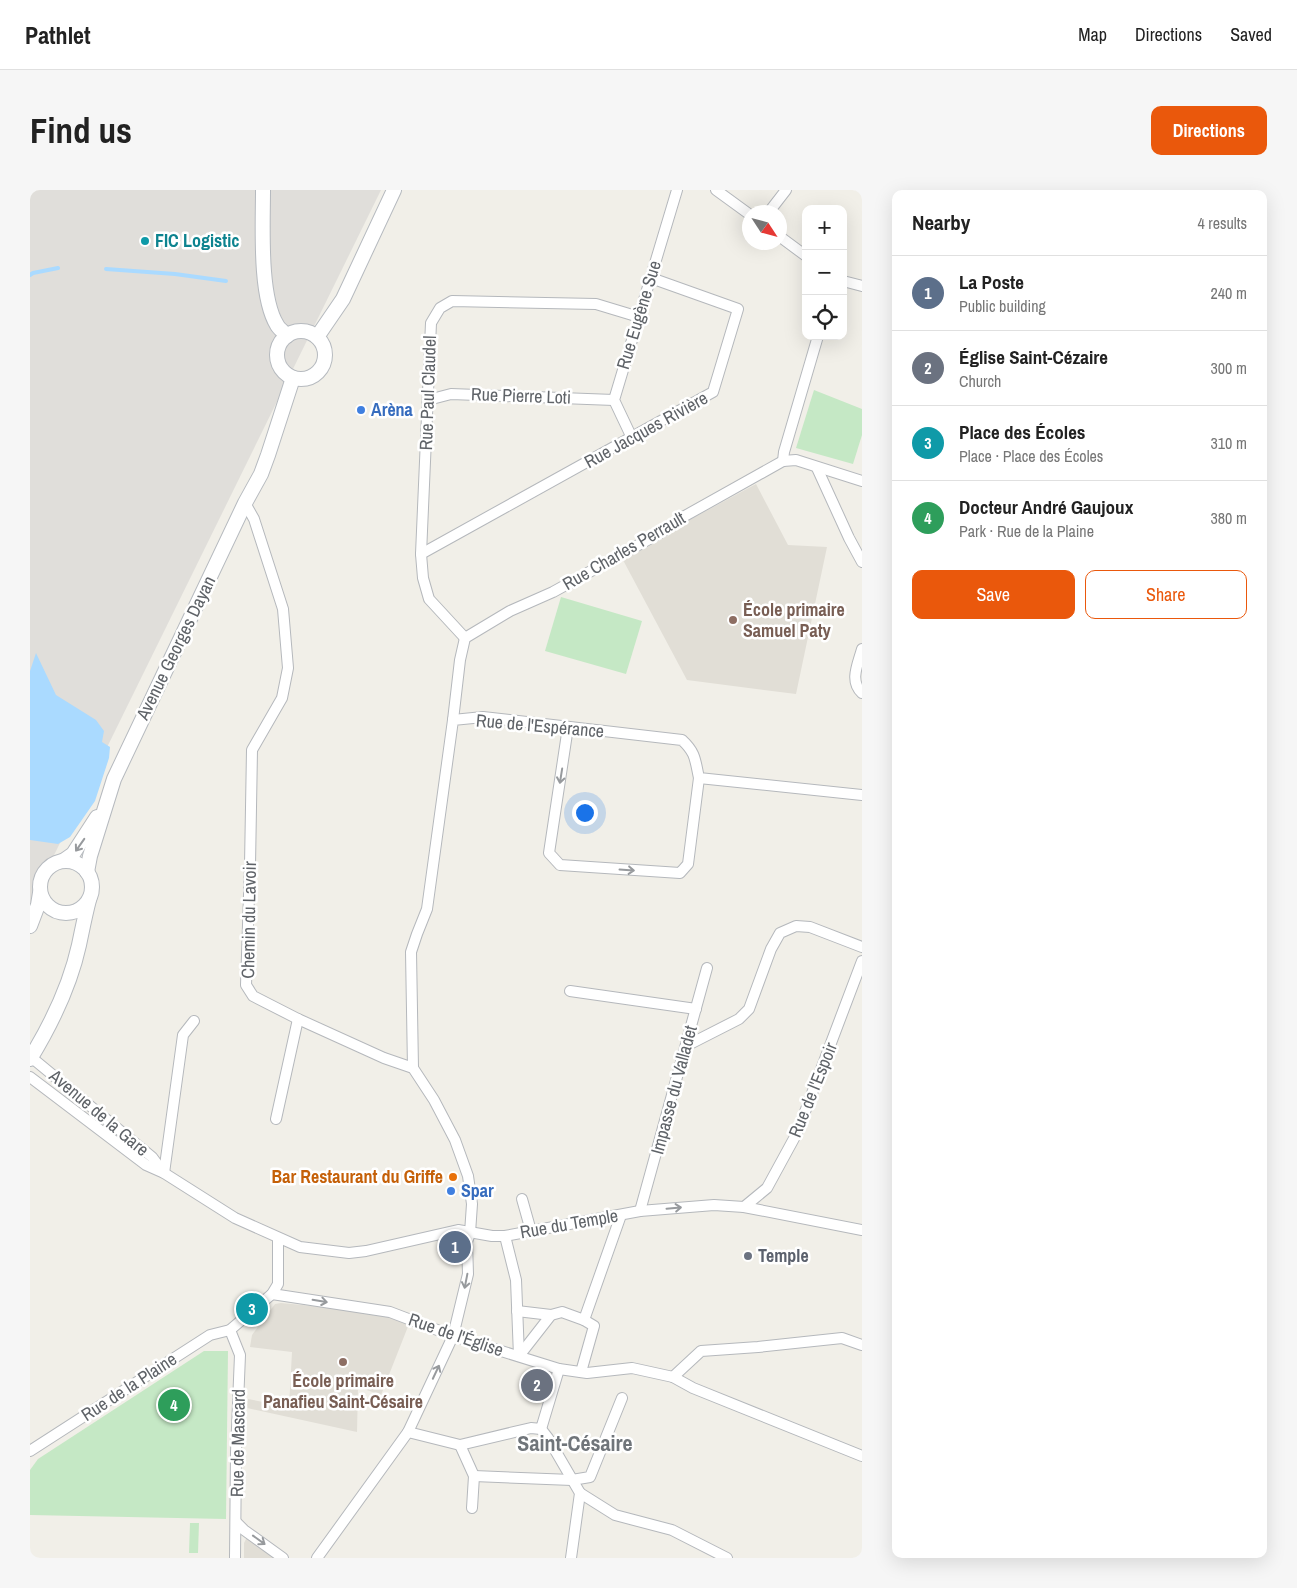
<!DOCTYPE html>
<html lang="en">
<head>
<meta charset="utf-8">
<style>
  :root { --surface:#fff; --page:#f6f6f6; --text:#222; --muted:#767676; --line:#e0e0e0; --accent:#ea580c }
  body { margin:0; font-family:"Archivo Narrow",sans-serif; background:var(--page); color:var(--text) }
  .controls { position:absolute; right:15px; top:15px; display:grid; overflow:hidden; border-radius:10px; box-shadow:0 5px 20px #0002 }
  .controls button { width:45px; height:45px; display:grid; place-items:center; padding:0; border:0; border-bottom:1px solid var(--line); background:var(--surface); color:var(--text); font:25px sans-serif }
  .compass { position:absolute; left:712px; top:15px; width:45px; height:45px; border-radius:50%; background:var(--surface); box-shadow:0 5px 20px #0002; rotate:126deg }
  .you { position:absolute; left:554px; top:622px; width:18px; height:18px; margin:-12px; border:4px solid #fff; border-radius:50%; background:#1a73e8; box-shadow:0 0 0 8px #1a73e833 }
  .badge { display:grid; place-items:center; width:32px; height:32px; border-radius:50%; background:var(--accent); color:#fff; font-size:16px; font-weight:700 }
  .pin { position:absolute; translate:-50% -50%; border:2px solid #fff; box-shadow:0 1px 5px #0006 }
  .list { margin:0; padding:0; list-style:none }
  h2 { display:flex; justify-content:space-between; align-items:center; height:65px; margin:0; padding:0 20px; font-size:21px }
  h2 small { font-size:16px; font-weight:400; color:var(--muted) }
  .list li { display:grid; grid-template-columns:32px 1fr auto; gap:15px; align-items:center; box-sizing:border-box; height:75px; padding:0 20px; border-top:1px solid var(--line) }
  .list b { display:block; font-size:19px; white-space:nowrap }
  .list p { margin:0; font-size:16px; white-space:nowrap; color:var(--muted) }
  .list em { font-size:16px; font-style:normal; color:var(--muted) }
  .actions { display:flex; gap:10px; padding:15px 20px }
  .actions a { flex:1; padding:11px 0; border:1px solid var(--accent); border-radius:10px; text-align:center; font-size:18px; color:var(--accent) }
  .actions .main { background:var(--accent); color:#fff }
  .icon { flex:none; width:28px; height:28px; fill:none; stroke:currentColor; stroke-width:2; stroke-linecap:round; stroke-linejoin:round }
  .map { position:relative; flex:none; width:832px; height:1368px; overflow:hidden; border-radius:10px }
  header { display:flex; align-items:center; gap:30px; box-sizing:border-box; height:70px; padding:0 25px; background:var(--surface); border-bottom:1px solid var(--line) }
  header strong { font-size:24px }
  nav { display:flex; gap:28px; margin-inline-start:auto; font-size:18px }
  .intro { display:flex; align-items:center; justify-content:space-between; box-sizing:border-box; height:120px; padding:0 30px }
  h1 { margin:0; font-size:35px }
  .button { padding:12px 22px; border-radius:10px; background:var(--accent); color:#fff; font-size:18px; font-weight:700 }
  main { display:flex; gap:30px; padding:0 30px }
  aside { flex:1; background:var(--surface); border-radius:10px; box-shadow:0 5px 20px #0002 }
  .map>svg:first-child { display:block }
  .industrial { fill:#e0deda }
  .education { fill:#e1ded6 }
  .green { fill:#c5e8c5 }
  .water { fill:#aadaff }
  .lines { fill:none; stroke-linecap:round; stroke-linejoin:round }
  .stream { stroke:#aadaff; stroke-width:4 }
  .street-casing { stroke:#b5b8bc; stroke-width:12 }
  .secondary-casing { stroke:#b6babf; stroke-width:16 }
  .street { stroke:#fff; stroke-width:10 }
  .secondary { stroke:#fff; stroke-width:14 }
  .oneway { stroke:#979a9d }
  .culture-dot { fill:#0f9aa8; stroke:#fff; stroke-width:2 }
  .shop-dot { fill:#3f7fe0; stroke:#fff; stroke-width:2 }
  .education-dot { fill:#8d6e63; stroke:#fff; stroke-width:2 }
  .food-dot { fill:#e8710a; stroke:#fff; stroke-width:2 }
  .worship-dot { fill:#6b7280; stroke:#fff; stroke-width:2 }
  .labels { text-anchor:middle; stroke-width:5; stroke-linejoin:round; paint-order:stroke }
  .culture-label { font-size:18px; font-weight:bold; fill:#0d838f; stroke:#fff; text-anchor:start }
  .street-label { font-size:18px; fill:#5f6368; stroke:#fff }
  .shop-label { font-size:18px; font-weight:bold; fill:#366cbe; stroke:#fff; text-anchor:start }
  .education-label { font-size:18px; font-weight:bold; fill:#785e54; stroke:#fff; text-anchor:start }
  .food-label { font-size:18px; font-weight:bold; fill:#c56008; stroke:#fff; text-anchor:end }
  .worship-label { font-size:18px; font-weight:bold; fill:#5b616d; stroke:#fff; text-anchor:start }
  .district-label { font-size:22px; font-weight:bold; fill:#70757a; stroke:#fff }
</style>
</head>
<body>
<header>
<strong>Pathlet</strong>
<nav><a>Map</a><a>Directions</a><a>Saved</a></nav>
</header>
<div class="intro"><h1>Find us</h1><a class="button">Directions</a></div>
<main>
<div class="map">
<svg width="832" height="1368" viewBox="0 0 832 1368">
  <rect width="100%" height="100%" fill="#f1efe8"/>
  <path class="industrial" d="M0 0H351L0 714Z"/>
  <g class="education">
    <path d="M726 294 758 355 797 357 766 504 657 490 593 370 638 346 652 334Z"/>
    <path d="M251 1113 304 1118 359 1127 379 1134 351 1205 328 1197 327 1242 217 1218 218 1209 259 1217 262 1162 220 1157 222 1145 245 1114Z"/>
    <path d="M217 1347 247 1368H214V1353Z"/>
  </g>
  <g class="green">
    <path d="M784 200 832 219V245L823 274 766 258Z"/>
    <path d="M531 407 612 431 596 484 515 461Z"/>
    <path d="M174 1161H198L196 1329 0 1325V1280L8 1269Z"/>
    <path d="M160 1333H169L168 1363H159Z"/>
  </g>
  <path class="water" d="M6 463 26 505 66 530 74 541 72 552 80 557 79 568 65 611 40 647 28 654 0 650V481Z"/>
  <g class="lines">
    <g class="stream">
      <path d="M76 79 145 84 196 91"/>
      <path d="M0 85 3 83 28 78"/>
    </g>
    <defs>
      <g id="street">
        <path d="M686 0 719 24"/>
        <path d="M739 22 756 0"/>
        <path d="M749 46 776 66"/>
        <path d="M813 91 832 96"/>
        <path d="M398 210 421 204 584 210"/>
        <path d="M602 248 584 210 647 0"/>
        <path d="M753 271 754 262 788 146"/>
        <path d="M787 278 819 348 832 372"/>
        <path d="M215 313 224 329 253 419 258 478 252 508 222 560 220 675 216 795 223 806 268 829 354 868 383 878 404 910 425 950 438 986 442 1014 440 1043 437 1052 438 1084 423 1146 378 1242 287 1368"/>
        <path d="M391 364 683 202 708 119 621 88"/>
        <path d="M435 448 399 409 393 388 391 364 401 133 410 118 422 111 566 114 609 127"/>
        <path d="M832 459C828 474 819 491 832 503"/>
        <path d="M423 530 430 470 435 448 480 421 523 402 632 342 653 327 753 271 766 270 832 291"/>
        <path d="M538 537 519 663 530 675 650 683 658 674 669 588"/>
        <path d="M540 801 666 819"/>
        <path d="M656 856 709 829 719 819 741 759 750 743 766 736 780 737 832 757"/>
        <path d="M1 867 122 967 133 982"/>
        <path d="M383 878 381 762 387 744 397 719 423 530 453 527 652 550C666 563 665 570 669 588L832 605"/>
        <path d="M0 887 116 975 134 983 205 1028 270 1057 319 1063 336 1061 428 1040 462 1046H475L610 1021 684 1015 714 1017 832 1040"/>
        <path d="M246 929 268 829"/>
        <path d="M134 983 153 845 164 831"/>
        <path d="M492 1009 501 1041"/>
        <path d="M714 1017 737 998 767 943 832 771"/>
        <path d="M610 1021 677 778"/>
        <path d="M475 1046 486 1090 489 1166"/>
        <path d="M242 1104 360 1122 423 1146 529 1179 557 1183 602 1178 643 1187 663 1198 832 1266"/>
        <path d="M487 1121 521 1125"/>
        <path d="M554 1130 591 1025"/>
        <path d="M200 1140 210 1165 206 1262 205 1368"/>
        <path d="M489 1166 521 1125 532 1122 554 1130 564 1136 551 1182"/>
        <path d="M643 1187 671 1161 728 1157 812 1148 832 1155"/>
        <path d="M511 1239 518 1248 550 1303 541 1368"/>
        <path d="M378 1242 430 1255 501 1238 511 1239 529 1179"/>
        <path d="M430 1255 444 1286 442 1318"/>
        <path d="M0 1261 180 1145 200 1140 242 1104 248 1094V1048"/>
        <path d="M444 1286 542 1290 560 1287 592 1208"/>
        <path d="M550 1303 585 1325 642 1340 697 1368"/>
        <path d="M206 1332 214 1340 253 1368"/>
      </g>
      <g id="secondary">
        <path d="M233 0C233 35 229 106 247 135 249 139 254 142 257 146"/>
        <circle cx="271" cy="165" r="24"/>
        <path d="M287 147 313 109 364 0"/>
        <circle cx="36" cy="697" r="26"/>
        <path d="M33 671 43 664 67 627"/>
        <path d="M57 682 60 666 84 589 215 313 231 284 238 265 263 188"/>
        <path d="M0 736 8 715 10 703"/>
        <path d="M0 869C22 833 40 796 49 755 52 741 55 725 59 710"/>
      </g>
    </defs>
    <use href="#street" class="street-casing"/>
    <use href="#secondary" class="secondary-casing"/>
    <use href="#street" class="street"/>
    <use href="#secondary" class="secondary"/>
  </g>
  <defs><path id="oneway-shaft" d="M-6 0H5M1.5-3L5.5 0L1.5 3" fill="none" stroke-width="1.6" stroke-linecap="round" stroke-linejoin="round" transform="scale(1.25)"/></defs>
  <g class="oneway">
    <use href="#oneway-shaft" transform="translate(531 586) rotate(99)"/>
    <use href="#oneway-shaft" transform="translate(50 655) rotate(125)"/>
    <use href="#oneway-shaft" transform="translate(597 680) rotate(4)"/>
    <use href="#oneway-shaft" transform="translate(644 1018) rotate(-5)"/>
    <use href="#oneway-shaft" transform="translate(436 1091) rotate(101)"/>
    <use href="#oneway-shaft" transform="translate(290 1111) rotate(9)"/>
    <use href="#oneway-shaft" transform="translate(406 1182) rotate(-65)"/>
    <use href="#oneway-shaft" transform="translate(229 1350) rotate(36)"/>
  </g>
  <circle class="culture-dot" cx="115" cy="51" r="5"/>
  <g class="shop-dot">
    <circle cx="331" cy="220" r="5"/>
    <circle cx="421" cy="1001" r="5"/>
  </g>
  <g class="education-dot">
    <circle cx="703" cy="430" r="5"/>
    <circle cx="313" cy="1172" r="5"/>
  </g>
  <circle class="food-dot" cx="423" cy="987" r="5"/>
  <circle class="worship-dot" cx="718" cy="1066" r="5"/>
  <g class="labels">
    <g class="culture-label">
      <text x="125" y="57">FIC Logistic</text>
    </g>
    <g class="street-label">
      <text transform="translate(609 125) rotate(-73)" y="6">Rue Eugène Sue</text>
      <text transform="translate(398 203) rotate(-88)" y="6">Rue Paul Claudel</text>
      <text transform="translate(491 206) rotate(2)" y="6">Rue Pierre Loti</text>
      <text transform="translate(616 240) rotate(-29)" y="6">Rue Jacques Rivière</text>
      <text transform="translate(594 361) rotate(-30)" y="6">Rue Charles Perrault</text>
      <text transform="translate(146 458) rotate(-64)" y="6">Avenue Georges Dayan</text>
      <text transform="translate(510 536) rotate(5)" y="6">Rue de l'Espérance</text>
      <text transform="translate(219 730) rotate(-89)" y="6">Chemin du Lavoir</text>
      <text transform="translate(644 900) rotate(-75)" y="6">Impasse du Valladet</text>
      <text transform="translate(783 900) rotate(-68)" y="6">Rue de l'Espoir</text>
      <text transform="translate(69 923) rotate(40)" y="6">Avenue de la Gare</text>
      <text transform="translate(539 1034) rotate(-10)" y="6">Rue du Temple</text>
      <text transform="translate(426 1145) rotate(19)" y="6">Rue de l'Église</text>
      <text transform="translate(99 1197) rotate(-33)" y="6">Rue de la Plaine</text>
      <text transform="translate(208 1253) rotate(-89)" y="6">Rue de Mascard</text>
    </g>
    <g class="shop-label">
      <text x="341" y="226">Arèna</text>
      <text x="431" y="1007">Spar</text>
    </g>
    <g class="education-label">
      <text x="713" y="426">École primaire<tspan x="713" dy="21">Samuel Paty</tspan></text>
      <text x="313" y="1197" text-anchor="middle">École primaire<tspan x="313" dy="21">Panafieu Saint-Césaire</tspan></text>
    </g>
    <g class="food-label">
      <text x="413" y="993">Bar Restaurant du Griffe</text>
    </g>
    <g class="worship-label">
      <text x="728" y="1072">Temple</text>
    </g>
    <g class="district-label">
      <text x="545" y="1261">Saint-Césaire</text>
    </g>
  </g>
</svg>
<div class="controls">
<button>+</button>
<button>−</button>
<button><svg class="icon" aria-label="locate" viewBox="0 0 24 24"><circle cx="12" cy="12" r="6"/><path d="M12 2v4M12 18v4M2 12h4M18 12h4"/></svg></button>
</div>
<svg class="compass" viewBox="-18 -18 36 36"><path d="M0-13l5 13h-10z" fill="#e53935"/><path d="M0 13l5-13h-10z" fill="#767676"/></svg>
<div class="you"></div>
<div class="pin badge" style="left:425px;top:1057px;background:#5c6f8a">1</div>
<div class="pin badge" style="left:507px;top:1195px;background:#6b7280">2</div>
<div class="pin badge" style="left:222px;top:1119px;background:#0f9aa8">3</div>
<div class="pin badge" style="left:144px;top:1215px;background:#2e9e5b">4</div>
</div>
<aside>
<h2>Nearby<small>4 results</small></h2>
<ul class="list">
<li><span class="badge" style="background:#5c6f8a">1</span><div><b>La Poste</b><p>Public building</p></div><em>240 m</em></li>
<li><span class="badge" style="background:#6b7280">2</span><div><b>Église Saint-Cézaire</b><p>Church</p></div><em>300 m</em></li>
<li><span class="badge" style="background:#0f9aa8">3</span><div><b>Place des Écoles</b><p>Place · Place des Écoles</p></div><em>310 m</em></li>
<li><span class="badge" style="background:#2e9e5b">4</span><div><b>Docteur André Gaujoux</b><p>Park · Rue de la Plaine</p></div><em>380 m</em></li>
</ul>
<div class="actions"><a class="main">Save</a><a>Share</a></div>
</aside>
</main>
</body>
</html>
